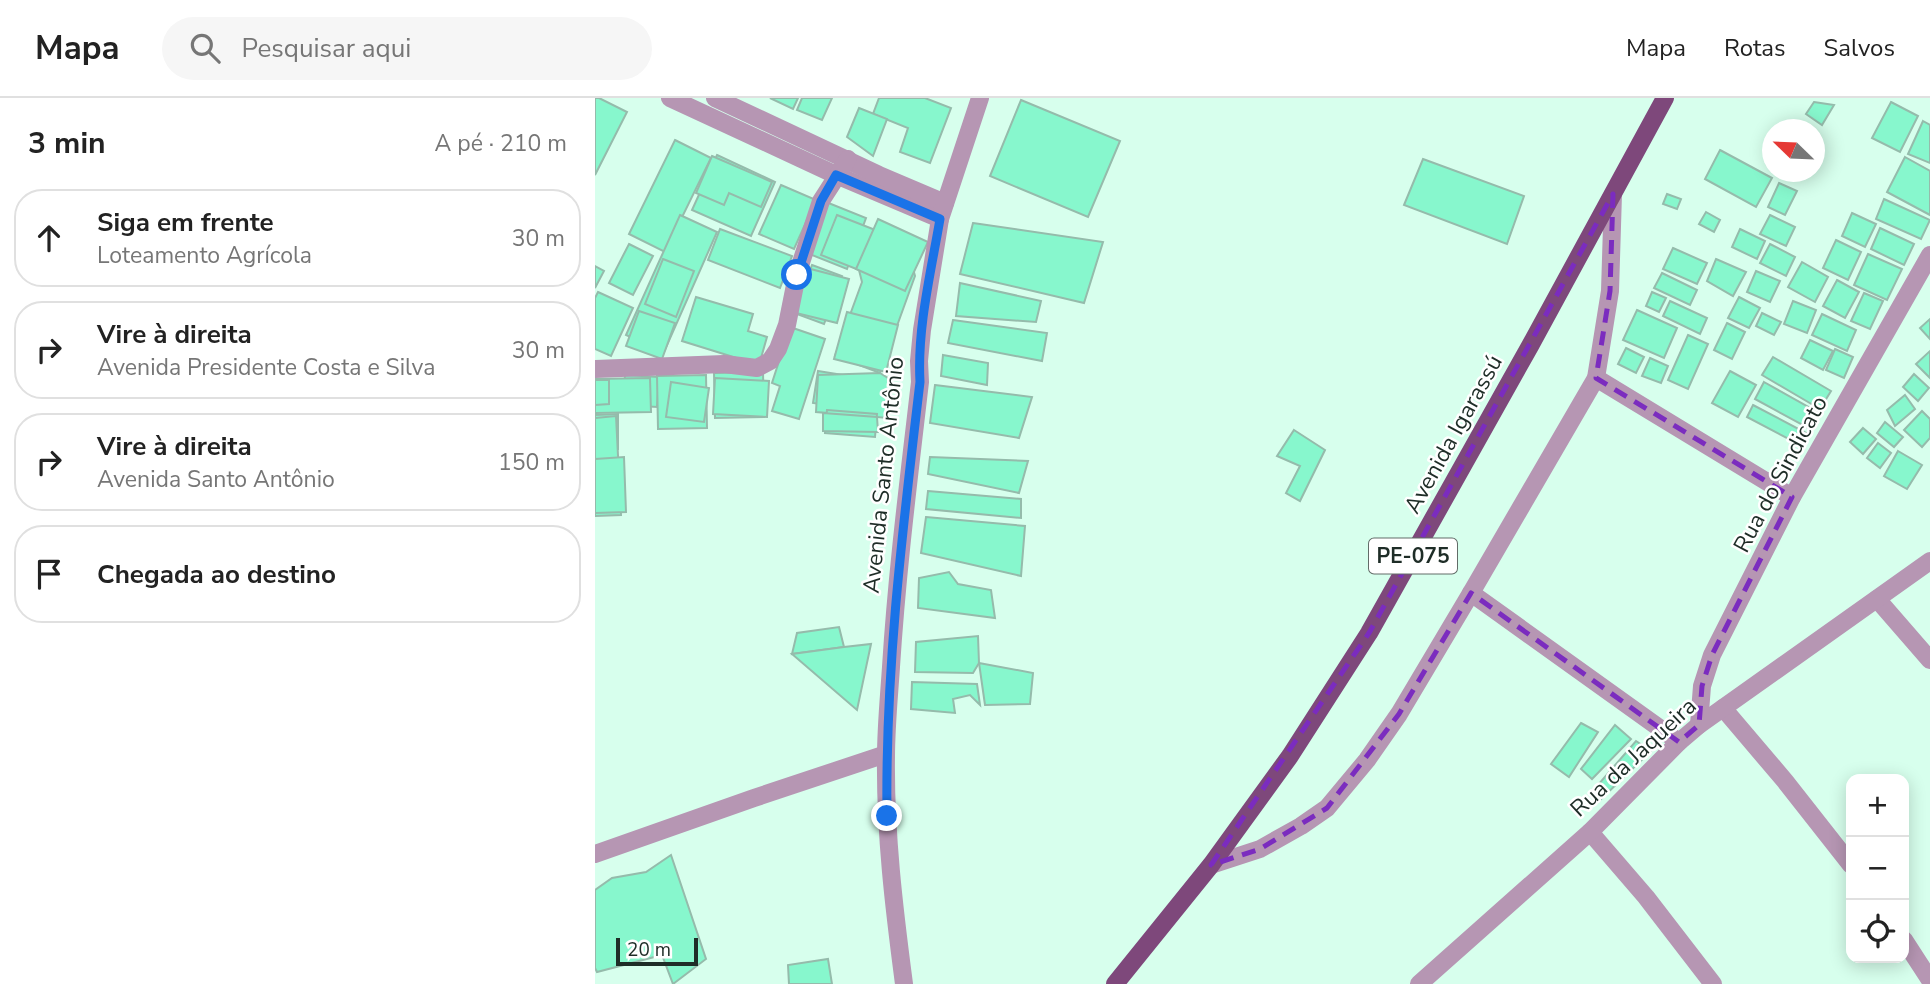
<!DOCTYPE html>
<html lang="pt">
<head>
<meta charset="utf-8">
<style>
  :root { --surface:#fff; --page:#f6f6f6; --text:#222; --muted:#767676; --line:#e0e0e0 }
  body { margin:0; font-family:"Nunito Sans",sans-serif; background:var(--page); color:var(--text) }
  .controls { position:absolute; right:21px; bottom:21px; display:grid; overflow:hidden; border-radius:14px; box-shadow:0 4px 18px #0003 }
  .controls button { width:63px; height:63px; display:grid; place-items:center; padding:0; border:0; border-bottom:2px solid var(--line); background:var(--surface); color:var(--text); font:35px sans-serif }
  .compass { position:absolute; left:1167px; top:21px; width:63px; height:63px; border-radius:50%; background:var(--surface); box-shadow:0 4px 18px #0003; rotate:293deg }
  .scale { position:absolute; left:21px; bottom:18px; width:82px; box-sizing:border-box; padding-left:7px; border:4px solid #1e2d27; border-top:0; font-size:19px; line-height:24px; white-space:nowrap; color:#1e2d27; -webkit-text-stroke:5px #fff; paint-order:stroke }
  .stop { position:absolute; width:21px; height:21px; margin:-16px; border:5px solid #1a73e8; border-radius:50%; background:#fff }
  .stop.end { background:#1a73e8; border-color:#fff; box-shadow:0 2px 7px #0008 }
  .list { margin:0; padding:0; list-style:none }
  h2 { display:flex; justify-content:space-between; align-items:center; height:91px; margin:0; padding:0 28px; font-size:30px }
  h2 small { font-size:23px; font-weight:400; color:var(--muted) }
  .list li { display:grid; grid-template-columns:46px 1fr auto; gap:21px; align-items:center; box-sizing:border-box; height:98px; margin:0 14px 14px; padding:0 14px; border:2px solid var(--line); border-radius:28px }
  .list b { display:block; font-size:26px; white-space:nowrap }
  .list p { margin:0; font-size:23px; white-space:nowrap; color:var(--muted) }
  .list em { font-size:23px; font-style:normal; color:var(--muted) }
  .icon { flex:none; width:38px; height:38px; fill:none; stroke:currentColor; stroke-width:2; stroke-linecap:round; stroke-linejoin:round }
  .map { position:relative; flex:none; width:1335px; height:886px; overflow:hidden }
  header { display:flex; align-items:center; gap:42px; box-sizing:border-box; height:98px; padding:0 35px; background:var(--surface); border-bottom:2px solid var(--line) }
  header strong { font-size:33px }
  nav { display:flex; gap:38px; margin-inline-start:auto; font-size:24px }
  .search { width:490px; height:63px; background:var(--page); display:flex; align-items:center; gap:18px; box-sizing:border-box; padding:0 24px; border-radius:38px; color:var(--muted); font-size:26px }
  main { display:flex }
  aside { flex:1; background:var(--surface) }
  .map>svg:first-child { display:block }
  .building { fill:#87f7cd; stroke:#95bbab; stroke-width:2 }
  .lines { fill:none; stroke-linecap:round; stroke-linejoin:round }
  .minor { stroke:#b696b3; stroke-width:18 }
  .major { stroke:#7e487b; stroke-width:18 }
  .route { stroke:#1a73e8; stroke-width:9 }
  .marked { fill:none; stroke:#7b2cbf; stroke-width:5; stroke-dasharray:14 9; stroke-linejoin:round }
  .labels { text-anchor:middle; stroke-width:5; stroke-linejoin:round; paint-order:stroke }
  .shield { fill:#fff; stroke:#626c68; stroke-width:2 }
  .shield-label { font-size:21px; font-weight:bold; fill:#1e2d27 }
  .street-label { font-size:23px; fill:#1e2d27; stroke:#fff }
</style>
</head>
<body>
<header>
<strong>Mapa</strong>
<div class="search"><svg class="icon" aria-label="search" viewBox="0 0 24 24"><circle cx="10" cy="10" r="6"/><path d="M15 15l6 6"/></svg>Pesquisar aqui</div>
<nav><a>Mapa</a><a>Rotas</a><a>Salvos</a></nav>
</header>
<main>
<aside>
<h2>3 min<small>A pé · 210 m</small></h2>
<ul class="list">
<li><svg class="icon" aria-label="ahead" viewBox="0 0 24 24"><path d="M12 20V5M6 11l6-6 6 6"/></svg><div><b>Siga em frente</b><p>Loteamento Agrícola</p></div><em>30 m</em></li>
<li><svg class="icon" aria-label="right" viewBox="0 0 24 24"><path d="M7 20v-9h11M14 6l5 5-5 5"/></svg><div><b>Vire à direita</b><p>Avenida Presidente Costa e Silva</p></div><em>30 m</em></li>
<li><svg class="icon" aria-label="right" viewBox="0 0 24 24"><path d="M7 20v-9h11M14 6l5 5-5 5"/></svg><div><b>Vire à direita</b><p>Avenida Santo Antônio</p></div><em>150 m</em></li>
<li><svg class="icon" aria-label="arrive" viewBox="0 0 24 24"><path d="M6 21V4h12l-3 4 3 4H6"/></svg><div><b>Chegada ao destino</b></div></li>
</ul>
</aside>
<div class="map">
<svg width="1335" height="886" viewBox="0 0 1335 886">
  <rect width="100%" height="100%" fill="#d7ffed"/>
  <g class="building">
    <path d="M0 0H4L32 14 0 77Z"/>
    <path d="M175 0H203L198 11Z"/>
    <path d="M207 0H237L227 22 202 12Z"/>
    <path d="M284 0H330L356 10 335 65 305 54 313 30 278 16Z"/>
    <path d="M426 2 525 43 493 119 395 78Z"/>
    <path d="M1219 4 1239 7 1227 27 1211 16Z"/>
    <path d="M1296 4 1323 18 1305 54 1277 40Z"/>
    <path d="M264 10 292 21 278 58 252 39Z"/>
    <path d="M1328 23 1335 27V65L1313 56Z"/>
    <path d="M80 42 116 60 70 154 34 136Z"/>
    <path d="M1125 52 1177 80 1161 109 1110 81Z"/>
    <path d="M122 57 180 84 156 138 97 112Z"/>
    <path d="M117 58 177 84 166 109 134 95 129 107 101 95Z"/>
    <path d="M1310 59 1335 73V117L1292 94Z"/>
    <path d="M828 61 929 98 912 146 809 107Z"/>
    <path d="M1184 85 1202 93 1190 117 1173 109Z"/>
    <path d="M186 87 221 102 199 151 164 136Z"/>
    <path d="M1072 96 1086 101 1082 111 1068 106Z"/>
    <path d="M1289 101 1335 122 1326 141 1281 121Z"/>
    <path d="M231 104 271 120 252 171 212 155Z"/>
    <path d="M1111 114 1125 122 1119 134 1104 126Z"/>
    <path d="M1257 115 1281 126 1270 149 1247 138Z"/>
    <path d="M85 117 122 134 69 254 31 237Z"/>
    <path d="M242 117 311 144 320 178 285 275 240 258 267 184 264 172 226 157Z"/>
    <path d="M1175 117 1200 129 1191 148 1165 136Z"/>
    <path d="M283 121 333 144 310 193 261 171Z"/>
    <path d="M378 125 508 144 489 205 365 176Z"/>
    <path d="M1285 130 1319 146 1309 167 1276 151Z"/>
    <path d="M125 131 197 158 185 190 113 162Z"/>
    <path d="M1145 131 1170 143 1162 161 1137 149Z"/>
    <path d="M1241 142 1266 154 1253 182 1228 170Z"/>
    <path d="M34 146 58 158 38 197 14 185Z"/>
    <path d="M1175 146 1200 159 1191 178 1165 165Z"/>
    <path d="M1078 150 1112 165 1102 186 1068 171Z"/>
    <path d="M1273 156 1307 171 1292 202 1259 187Z"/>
    <path d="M68 161 99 173 81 219 50 206Z"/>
    <path d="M1121 161 1151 174 1138 198 1112 183Z"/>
    <path d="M1207 164 1233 179 1220 204 1193 189Z"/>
    <path d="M217 167 247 178 229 226 199 215Z"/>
    <path d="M0 168 9 173 0 190Z"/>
    <path d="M208 169 254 181 242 225 197 214Z"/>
    <path d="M1161 173 1185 183 1175 204 1152 194Z"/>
    <path d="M1067 175 1102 192 1095 207 1059 190Z"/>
    <path d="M1242 182 1264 194 1250 220 1228 208Z"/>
    <path d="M365 185 446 203 441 224 361 218Z"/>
    <path d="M3 194 38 210 16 258 0 251V200Z"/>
    <path d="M1057 194 1071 200 1064 214 1051 208Z"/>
    <path d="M1269 195 1288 203 1275 231 1256 223Z"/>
    <path d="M101 199 158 216 153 233 172 239 164 267 87 243Z"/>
    <path d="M1144 199 1165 210 1154 230 1133 220Z"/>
    <path d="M1075 203 1112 220 1105 236 1068 218Z"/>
    <path d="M1198 203 1221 212 1212 235 1189 226Z"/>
    <path d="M1042 212 1082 230 1069 260 1028 242Z"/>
    <path d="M44 213 80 225 67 261 31 248Z"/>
    <path d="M252 214 303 227 291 274 239 261Z"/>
    <path d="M1167 215 1186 224 1179 237 1161 228Z"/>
    <path d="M1227 216 1261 232 1252 253 1217 237Z"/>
    <path d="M1335 221V241L1325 230Z"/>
    <path d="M358 222 452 235 447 263 353 245Z"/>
    <path d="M1132 225 1150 234 1137 261 1119 252Z"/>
    <path d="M195 229 230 241 204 321 177 313 185 288 177 285Z"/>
    <path d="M1093 237 1113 246 1093 291 1073 282Z"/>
    <path d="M1215 242 1238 253 1228 272 1206 260Z"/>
    <path d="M1031 250 1049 259 1041 275 1023 266Z"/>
    <path d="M1240 251 1258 259 1249 280 1231 272Z"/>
    <path d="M1335 253V280L1321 266Z"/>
    <path d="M348 257 393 265 392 287 346 278Z"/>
    <path d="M1178 259 1236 293 1225 311 1167 277Z"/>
    <path d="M1055 260 1073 268 1066 285 1047 278Z"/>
    <path d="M223 273 292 284 287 315 218 305Z"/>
    <path d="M1135 273 1161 287 1143 319 1117 305Z"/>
    <path d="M168 274 169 319 120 320 119 275Z"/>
    <path d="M285 275 296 282 293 320 221 314 223 277Z"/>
    <path d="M1319 276 1334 290 1323 303 1308 289Z"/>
    <path d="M30 277 64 279 62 309 28 307Z"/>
    <path d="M111 277 112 330 63 331 62 278Z"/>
    <path d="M55 280 56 314 0 315V281Z"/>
    <path d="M120 280 174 283 172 319 118 316Z"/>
    <path d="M0 282H14V306L0 307Z"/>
    <path d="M76 284 114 290 109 324 71 319Z"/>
    <path d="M1169 284 1224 315 1215 331 1160 301Z"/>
    <path d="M340 287 437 299 424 340 335 325Z"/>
    <path d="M1310 297 1320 311 1300 328 1292 312Z"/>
    <path d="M1158 307 1213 336 1207 348 1152 319Z"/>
    <path d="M232 312 282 316 280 339 230 335Z"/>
    <path d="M1327 313 1335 321V340L1327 349 1309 332Z"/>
    <path d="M228 315 282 319 283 334 228 333Z"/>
    <path d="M23 316V351L0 352V317Z"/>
    <path d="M21 318 26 417 0 418V320Z"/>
    <path d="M1290 324 1308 339 1299 349 1282 335Z"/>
    <path d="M1268 330 1281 341 1268 356 1255 344Z"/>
    <path d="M699 332 730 352 705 403 691 395 705 368 682 358Z"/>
    <path d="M1283 345 1296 355 1285 370 1272 360Z"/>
    <path d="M1303 353 1327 367 1312 391 1289 378Z"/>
    <path d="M29 359 31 414 0 415V361Z"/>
    <path d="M335 359 433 363 424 395 333 376Z"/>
    <path d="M333 393 426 401V420L331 411Z"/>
    <path d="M331 419 430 428 426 478 326 455Z"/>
    <path d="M354 474 363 486 396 492 400 520 323 510 324 480Z"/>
    <path d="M244 529 249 549 197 556 202 535Z"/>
    <path d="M383 538 384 565 378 575 320 574 321 544Z"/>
    <path d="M276 546 262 612 197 556 249 549Z"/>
    <path d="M384 565 438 575 435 606 390 607Z"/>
    <path d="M317 584 382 586 385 607 375 597 358 601 360 615 316 611Z"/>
    <path d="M986 625 1003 634 974 679 956 666Z"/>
    <path d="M1020 627 1036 641 997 681 986 671Z"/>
    <path d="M1041 643 1056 653 1003 704 996 695Z"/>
    <path d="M76 757 111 861 78 886 67 857 2 874 0 870V792L17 780 51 774Z"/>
    <path d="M233 861 237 886H194L193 867Z"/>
  </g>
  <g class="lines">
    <g class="minor">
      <path d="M75 0 241 77 345 121"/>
      <path d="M120 0 284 77 350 105"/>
      <path d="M0 271 129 266 162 270 175 263 183 251 192 227 202 177 226 103 253 61"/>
      <path d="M1001 280 1197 399"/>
      <path d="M876 495 1084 644"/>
      <path d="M1282 501 1335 562"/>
      <path d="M1128 610 1190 683 1256 767"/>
      <path d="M1104 627 1107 588 1117 557 1197 399 1335 157"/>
      <path d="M995 734 1051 799 1118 886"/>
      <path d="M0 756 159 700 291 656"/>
      <path d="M616 767 665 751 706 728 732 710 772 662 804 616 876 495 1001 280 1015 193 1018 96"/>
      <path d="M1309 842 1335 882"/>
      <path d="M309 886C299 810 290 735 291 659 291 629 294 599 296 569 302 473 314 379 325 284L324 263 327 232 345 121 385 0"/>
      <path d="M824 886 995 734 1084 644 1104 627 1335 463"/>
    </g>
    <path class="major" d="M520 886 616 767 695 658 774 535 935 248 1070 0"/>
  </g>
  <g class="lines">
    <path class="route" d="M202 177 226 103 241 77 345 121C336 174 322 230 325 284 308 428 290 572 292 718"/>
  </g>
  <path class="marked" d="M1018 96 1015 193 1001 280 1197 399 1117 557 1107 588 1104 627 1084 644 876 495 804 616 732 710 665 751 616 767 774 535Z"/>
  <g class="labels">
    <rect class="shield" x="774" y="440.5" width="88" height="35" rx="5"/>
    <g class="shield-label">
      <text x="818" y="465">PE-075</text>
    </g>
    <g class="street-label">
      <text transform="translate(858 336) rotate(-61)" y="8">Avenida Igarassú</text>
      <text transform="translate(1185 376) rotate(-62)" y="8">Rua do Sindicato</text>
      <text transform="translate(288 377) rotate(-84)" y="8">Avenida Santo Antônio</text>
      <text transform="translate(1038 659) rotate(-43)" y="8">Rua da Jaqueira</text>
    </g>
  </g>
</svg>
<div class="controls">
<button>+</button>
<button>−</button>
<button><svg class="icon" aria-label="locate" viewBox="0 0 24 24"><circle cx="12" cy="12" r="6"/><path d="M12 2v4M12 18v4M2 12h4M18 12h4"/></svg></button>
</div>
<svg class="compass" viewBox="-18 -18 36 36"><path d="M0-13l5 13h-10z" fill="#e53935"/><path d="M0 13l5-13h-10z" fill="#767676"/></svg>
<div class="scale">20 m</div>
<div class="stop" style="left:202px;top:177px"></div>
<div class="stop end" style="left:292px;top:718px"></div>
</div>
</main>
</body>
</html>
